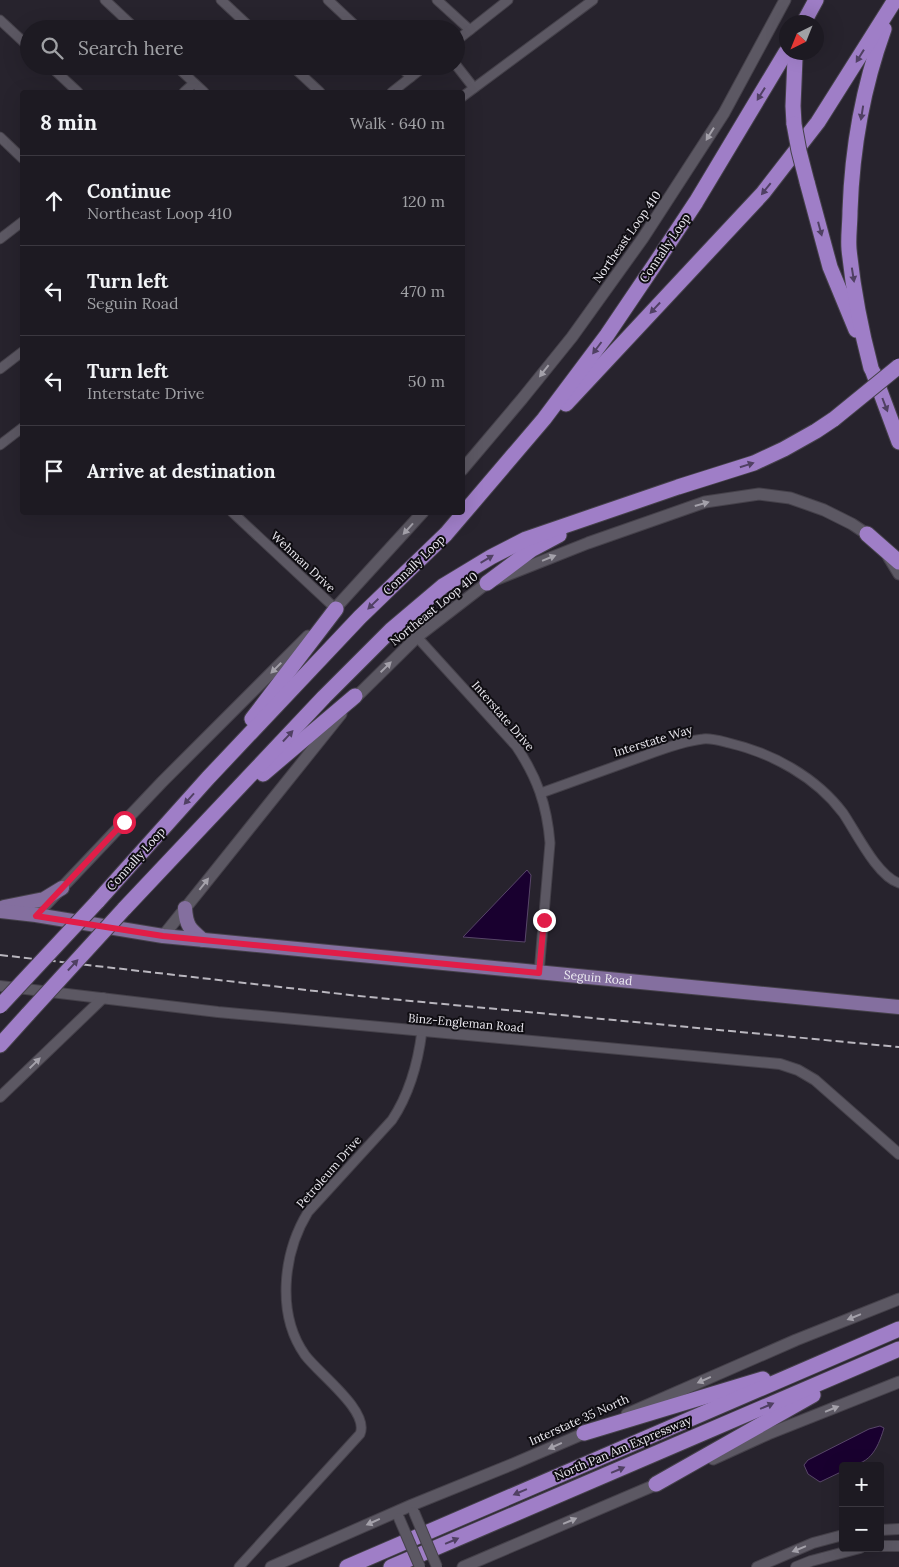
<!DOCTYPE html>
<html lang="en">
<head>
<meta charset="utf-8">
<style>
  :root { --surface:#1d1a22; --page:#2a272f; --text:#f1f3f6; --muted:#a0a1a5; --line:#3b3840 }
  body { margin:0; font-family:Lora,serif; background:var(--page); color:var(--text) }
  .controls { position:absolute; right:15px; bottom:15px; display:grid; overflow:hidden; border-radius:5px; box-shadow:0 5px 20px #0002 }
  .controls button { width:45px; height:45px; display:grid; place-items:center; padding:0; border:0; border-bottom:1px solid var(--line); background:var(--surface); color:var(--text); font:25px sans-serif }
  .compass { position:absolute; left:779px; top:15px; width:45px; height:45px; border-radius:50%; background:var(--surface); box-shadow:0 5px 20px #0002; rotate:223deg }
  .stop { position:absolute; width:15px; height:15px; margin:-11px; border:4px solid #e11d48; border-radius:50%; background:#fff }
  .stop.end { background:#e11d48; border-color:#fff; box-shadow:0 1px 5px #0008 }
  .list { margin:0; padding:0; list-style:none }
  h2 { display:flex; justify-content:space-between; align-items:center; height:65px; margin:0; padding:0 20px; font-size:21px }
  h2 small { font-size:16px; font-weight:400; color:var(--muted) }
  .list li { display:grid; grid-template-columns:32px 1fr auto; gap:15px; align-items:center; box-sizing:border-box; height:90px; padding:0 20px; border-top:1px solid var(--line) }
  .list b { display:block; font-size:19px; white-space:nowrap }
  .list p { margin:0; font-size:16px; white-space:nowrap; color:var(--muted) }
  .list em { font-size:16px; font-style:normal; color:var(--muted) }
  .icon { flex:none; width:28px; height:28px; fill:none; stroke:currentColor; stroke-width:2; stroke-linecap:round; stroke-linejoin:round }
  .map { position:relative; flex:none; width:899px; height:1567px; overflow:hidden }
  .search { position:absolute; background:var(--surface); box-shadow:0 5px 20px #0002; left:20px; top:20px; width:445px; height:55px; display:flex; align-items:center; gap:12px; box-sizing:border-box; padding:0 18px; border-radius:28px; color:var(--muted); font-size:19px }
  .panel { position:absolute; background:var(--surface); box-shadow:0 5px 20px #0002; left:20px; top:90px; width:445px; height:425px; border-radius:5px }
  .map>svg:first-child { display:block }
  .water { fill:#19002f; stroke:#584669 }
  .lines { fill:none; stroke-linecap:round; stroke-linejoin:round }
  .minor-casing { stroke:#45414a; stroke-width:11 }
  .tertiary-casing { stroke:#45414a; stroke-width:12 }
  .secondary-casing { stroke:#45414a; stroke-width:13 }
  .primary-casing { stroke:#45414a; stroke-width:16 }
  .motorway-casing { stroke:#45414a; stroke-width:17 }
  .minor { stroke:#5c5863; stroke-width:9 }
  .tertiary { stroke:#5c5863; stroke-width:10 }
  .secondary { stroke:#5c5863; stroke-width:11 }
  .primary { stroke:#846f9f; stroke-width:14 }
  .motorway { stroke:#9f7ec7; stroke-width:15 }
  .rail { stroke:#b9b6be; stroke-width:2; stroke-dasharray:8 4; stroke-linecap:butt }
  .tertiary-bridge-casing { stroke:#45414a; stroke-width:12; stroke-linecap:butt }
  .motorway-bridge-casing { stroke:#45414a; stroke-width:17; stroke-linecap:butt }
  .tertiary-bridge { stroke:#5c5863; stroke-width:10 }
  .motorway-bridge { stroke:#9f7ec7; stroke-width:15 }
  .oneway { fill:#504063 }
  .oneway2 { fill:#a4a1aa }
  .route { stroke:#e11d48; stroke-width:6 }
  .labels { text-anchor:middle; stroke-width:4; stroke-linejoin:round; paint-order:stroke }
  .street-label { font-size:12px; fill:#eceaf1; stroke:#0f0d12 }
</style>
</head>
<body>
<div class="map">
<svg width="899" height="1567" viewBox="0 0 899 1567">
  <rect width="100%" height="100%" fill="#27232d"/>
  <g class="water">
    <path d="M527 870 531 875 525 942 463 937Z"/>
    <path d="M880 1426 884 1428C877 1451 869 1466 843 1466V1471L820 1482 808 1474 804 1465 808 1460 869 1429Z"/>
  </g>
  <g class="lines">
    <defs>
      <g id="minor">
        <path d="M105 0 136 29"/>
        <path d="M221 0 252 29"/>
        <path d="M328 0 359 29"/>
        <path d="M437 0 470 30"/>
        <path d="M0 20 29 47"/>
        <path d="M456 41 508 0"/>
        <path d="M456 65 474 88"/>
        <path d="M50 66 78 92"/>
        <path d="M176 66 204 92"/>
        <path d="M292 66 320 92"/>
        <path d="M400 66 411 77"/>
        <path d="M184 92 194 83"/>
        <path d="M392 92 425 66"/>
        <path d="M462 97 593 0"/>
        <path d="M0 137 22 158"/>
        <path d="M0 239 22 222"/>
        <path d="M0 369 22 352"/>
        <path d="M0 445 22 428"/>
        <path d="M232 512 336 609"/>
        <path d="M417 637 516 746C537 777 547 805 550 843L539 973"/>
        <path d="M541 793C575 781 608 769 641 757 660 750 683 741 703 739 711 738 721 741 729 743 772 753 816 777 843 813 856 832 877 876 899 883"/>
        <path d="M239 1567 360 1434C370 1411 318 1373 305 1355 276 1314 283 1253 308 1212L392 1120C410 1093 418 1063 422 1031"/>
      </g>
      <g id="tertiary">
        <path d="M0 986 218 1012 780 1064 798 1070 815 1080 899 1154"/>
        <path d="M0 1097 103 998"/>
        <path d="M880 1530 899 1529"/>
        <path d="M880 1546H899"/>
        <path d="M757 1567 813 1543 843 1535"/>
        <path d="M796 1567 811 1561 860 1548"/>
      </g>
      <g id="secondary">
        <path d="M462 470 522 399 572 337 643 238 724 113 785 0"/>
        <path d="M888 556 899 574"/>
        <path d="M330 614 423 512"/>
        <path d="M351 702 417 637 487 583 588 543 705 502 759 494 790 498 824 510 852 524 867 534 872 539"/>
        <path d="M36 915 162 782 308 636"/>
        <path d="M163 936 341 714"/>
        <path d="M627 1414 796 1340 899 1299"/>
        <path d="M713 1459 768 1434 899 1382"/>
        <path d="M271 1567 412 1505 513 1464 592 1430"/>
        <path d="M463 1567 662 1482"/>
      </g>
      <g id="primary">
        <path d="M4 907 44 899 62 888"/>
        <path d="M185 908C186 926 190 929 203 940"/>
        <path id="s1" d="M0 911 36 915 163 936 899 1007"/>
      </g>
      <g id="motorway">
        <path d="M804 22 816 0"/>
        <path d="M794 124 793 106 795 58 797 52"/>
        <path d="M807 182 830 267 856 330"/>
        <path d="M871 368C861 330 853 289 849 249 848 237 850 224 850 211 852 150 863 87 884 29"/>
        <path d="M873 372 899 442"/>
        <path d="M566 404 763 193 818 122 895 0"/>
        <path d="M867 534 899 562"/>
        <path d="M487 583 531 550 559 535"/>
        <path d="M252 719 336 609"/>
        <path d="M263 774 355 696"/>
        <path d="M97 902 208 778 360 617 446 534 544 419 607 335 655 264 696 202 786 52"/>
        <path d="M124 909 324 697 391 630 443 586 491 557 526 539 678 487 754 463 784 449 816 431 834 419"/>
        <path d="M0 1045 28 1014"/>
        <path d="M584 1433 763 1379"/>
        <path d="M656 1484 813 1395"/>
        <path d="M347 1567 899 1329"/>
        <path d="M391 1567 899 1349"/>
      </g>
    </defs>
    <use href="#minor" class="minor-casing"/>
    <use href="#tertiary" class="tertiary-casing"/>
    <use href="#secondary" class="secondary-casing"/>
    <use href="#primary" class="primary-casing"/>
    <use href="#motorway" class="motorway-casing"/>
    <use href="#minor" class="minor"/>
    <use href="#tertiary" class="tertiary"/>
    <use href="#secondary" class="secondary"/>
    <use href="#primary" class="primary"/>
    <use href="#motorway" class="motorway"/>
    <path class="rail" d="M0 955 359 996 899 1047"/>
    <defs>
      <g id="tertiary-bridge">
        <path d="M414 1512 437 1567"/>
        <path d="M399 1518 420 1567"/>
      </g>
      <g id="motorway-bridge">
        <path d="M794 124 799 151 807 182"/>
        <path d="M834 419 899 366"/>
        <path d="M0 1006 97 902"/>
        <path d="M28 1014 124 909"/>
      </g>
    </defs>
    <use href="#tertiary-bridge" class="tertiary-bridge-casing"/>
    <use href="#motorway-bridge" class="motorway-bridge-casing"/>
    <use href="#tertiary-bridge" class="tertiary-bridge"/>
    <use href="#motorway-bridge" class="motorway-bridge"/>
  </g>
  <defs><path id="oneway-solid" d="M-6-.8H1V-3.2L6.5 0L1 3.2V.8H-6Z" transform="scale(1.25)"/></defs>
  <g class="oneway">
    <use href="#oneway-solid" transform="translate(860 56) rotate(122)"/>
    <use href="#oneway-solid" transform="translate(761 94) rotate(122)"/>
    <use href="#oneway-solid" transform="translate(862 113) rotate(99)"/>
    <use href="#oneway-solid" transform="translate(766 189) rotate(129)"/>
    <use href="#oneway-solid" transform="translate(820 229) rotate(75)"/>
    <use href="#oneway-solid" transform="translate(853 275) rotate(81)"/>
    <use href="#oneway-solid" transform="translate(655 308) rotate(133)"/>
    <use href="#oneway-solid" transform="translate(597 348) rotate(127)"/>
    <use href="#oneway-solid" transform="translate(885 405) rotate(69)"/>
    <use href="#oneway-solid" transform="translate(747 465) rotate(-18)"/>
    <use href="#oneway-solid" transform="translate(487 559) rotate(-31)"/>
    <use href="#oneway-solid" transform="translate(373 604) rotate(136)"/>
    <use href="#oneway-solid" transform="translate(288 736) rotate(-47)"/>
    <use href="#oneway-solid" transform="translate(189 799) rotate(132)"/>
    <use href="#oneway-solid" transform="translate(73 965) rotate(-47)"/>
    <use href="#oneway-solid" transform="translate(767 1406) rotate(-23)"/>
    <use href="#oneway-solid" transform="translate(618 1470) rotate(-23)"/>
    <use href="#oneway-solid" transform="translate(520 1492) rotate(157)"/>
    <use href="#oneway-solid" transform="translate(452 1541) rotate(-23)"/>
  </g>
  <g class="oneway2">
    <use href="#oneway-solid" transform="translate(710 134) rotate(122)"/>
    <use href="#oneway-solid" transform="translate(544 371) rotate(128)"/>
    <use href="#oneway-solid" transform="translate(702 504) rotate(-16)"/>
    <use href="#oneway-solid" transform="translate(408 529) rotate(132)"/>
    <use href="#oneway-solid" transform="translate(549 558) rotate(-22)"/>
    <use href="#oneway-solid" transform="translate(386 667) rotate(-44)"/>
    <use href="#oneway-solid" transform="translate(276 668) rotate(135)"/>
    <use href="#oneway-solid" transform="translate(204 884) rotate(-52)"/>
    <use href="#oneway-solid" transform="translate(35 1063) rotate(-44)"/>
    <use href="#oneway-solid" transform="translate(854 1317) rotate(158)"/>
    <use href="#oneway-solid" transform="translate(704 1380) rotate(156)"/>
    <use href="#oneway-solid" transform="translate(832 1409) rotate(-22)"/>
    <use href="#oneway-solid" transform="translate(555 1446) rotate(156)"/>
    <use href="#oneway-solid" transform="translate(570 1521) rotate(-23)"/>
    <use href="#oneway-solid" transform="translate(373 1522) rotate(156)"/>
    <use href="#oneway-solid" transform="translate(799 1549) rotate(158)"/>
  </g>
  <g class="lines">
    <path class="route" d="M124 822 36 916 163 936 539 973 544 920"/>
  </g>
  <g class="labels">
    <g class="street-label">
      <text transform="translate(627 237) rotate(-55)" y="4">Northeast Loop 410</text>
      <text transform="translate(665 248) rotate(-56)" y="4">Connally Loop</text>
      <text transform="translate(303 562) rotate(43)" y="4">Wehman Drive</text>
      <text transform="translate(414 565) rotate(-44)" y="4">Connally Loop</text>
      <text transform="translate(434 609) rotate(-39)" y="4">Northeast Loop 410</text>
      <text transform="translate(503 716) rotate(49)" y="4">Interstate Drive</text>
      <text transform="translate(653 741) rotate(-17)" y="4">Interstate Way</text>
      <text transform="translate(136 859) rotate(-48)" y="4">Connally Loop</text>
      <text dy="4" stroke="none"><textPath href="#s1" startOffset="602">Seguin Road</textPath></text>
      <text transform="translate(466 1023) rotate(5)" y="4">Binz-Engleman Road</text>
      <text transform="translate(329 1172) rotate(-49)" y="4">Petroleum Drive</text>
      <text transform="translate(579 1420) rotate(-24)" y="4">Interstate 35 North</text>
      <text transform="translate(623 1448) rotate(-23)" y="4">North Pan Am Expressway</text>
    </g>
  </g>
</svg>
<div class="controls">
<button>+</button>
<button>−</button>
</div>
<svg class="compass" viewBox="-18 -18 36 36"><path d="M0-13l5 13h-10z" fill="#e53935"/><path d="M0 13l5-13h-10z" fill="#a0a1a5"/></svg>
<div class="stop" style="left:124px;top:822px"></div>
<div class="stop end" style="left:544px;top:920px"></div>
<div class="search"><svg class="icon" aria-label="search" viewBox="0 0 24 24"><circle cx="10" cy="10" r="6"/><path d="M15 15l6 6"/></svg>Search here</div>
<section class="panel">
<h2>8 min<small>Walk · 640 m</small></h2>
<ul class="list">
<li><svg class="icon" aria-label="ahead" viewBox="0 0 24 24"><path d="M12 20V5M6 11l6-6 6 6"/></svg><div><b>Continue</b><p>Northeast Loop 410</p></div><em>120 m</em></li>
<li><svg class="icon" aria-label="left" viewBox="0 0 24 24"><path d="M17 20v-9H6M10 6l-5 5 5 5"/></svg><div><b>Turn left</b><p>Seguin Road</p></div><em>470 m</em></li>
<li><svg class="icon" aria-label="left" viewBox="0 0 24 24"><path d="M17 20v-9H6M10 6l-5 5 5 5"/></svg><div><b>Turn left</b><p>Interstate Drive</p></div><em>50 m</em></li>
<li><svg class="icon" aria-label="arrive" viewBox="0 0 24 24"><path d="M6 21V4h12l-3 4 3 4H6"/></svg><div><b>Arrive at destination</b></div></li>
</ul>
</section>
</div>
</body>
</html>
